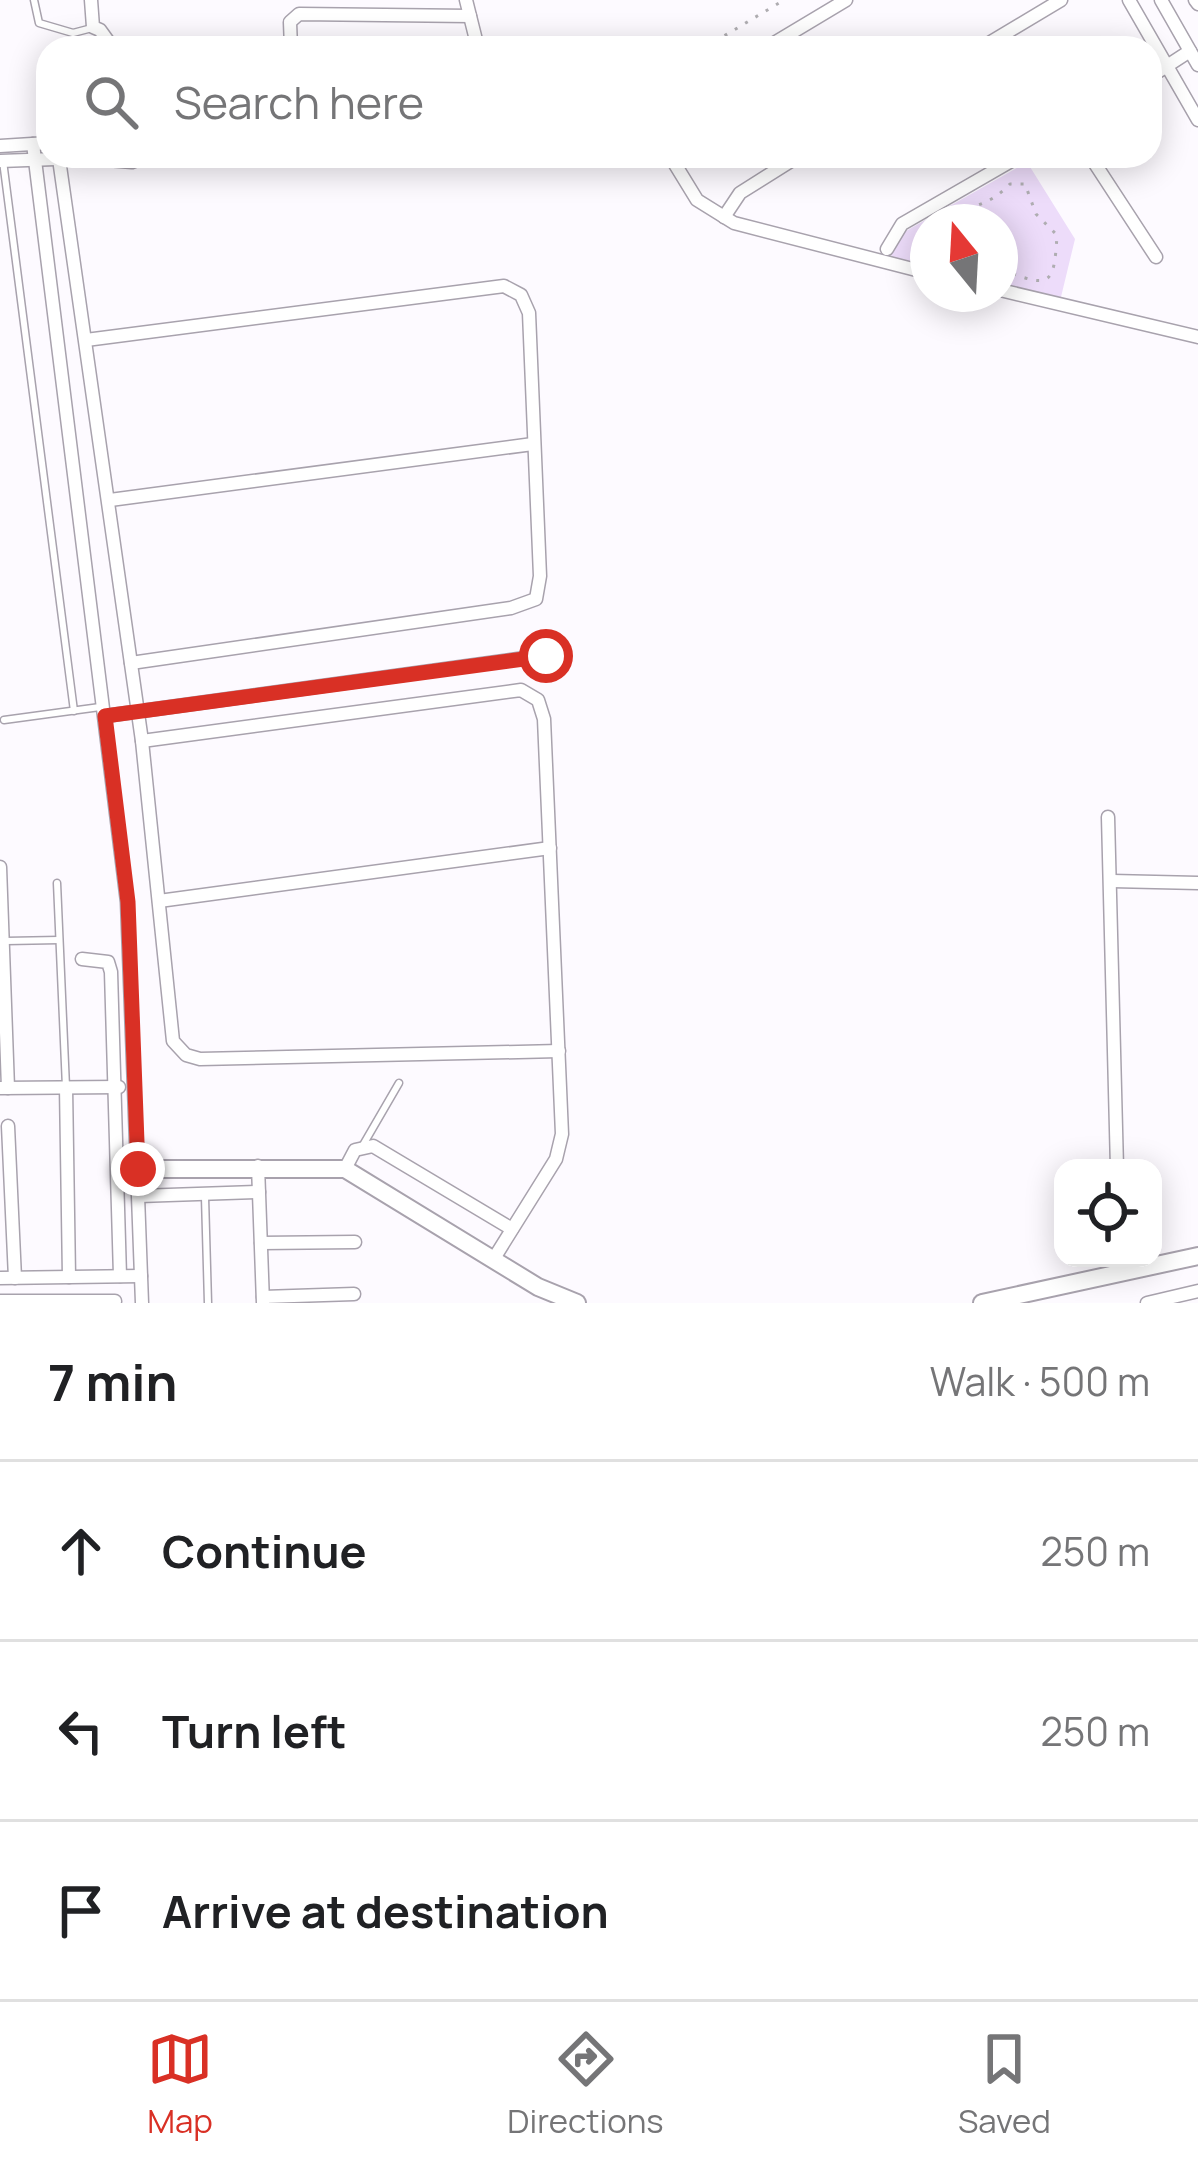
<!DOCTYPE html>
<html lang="en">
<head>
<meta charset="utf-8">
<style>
  :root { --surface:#fff; --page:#f2f2f2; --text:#202124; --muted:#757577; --line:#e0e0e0; --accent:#d93025 }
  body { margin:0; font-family:Manrope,sans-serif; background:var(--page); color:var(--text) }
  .controls { position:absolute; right:36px; bottom:36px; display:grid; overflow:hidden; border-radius:24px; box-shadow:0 6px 30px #0003 }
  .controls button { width:108px; height:108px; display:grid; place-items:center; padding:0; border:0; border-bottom:3px solid var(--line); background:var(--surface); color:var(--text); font:60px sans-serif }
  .compass { position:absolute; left:910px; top:204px; width:108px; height:108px; border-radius:50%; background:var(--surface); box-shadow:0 6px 30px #0003; rotate:342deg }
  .stop { position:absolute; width:36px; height:36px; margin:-27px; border:9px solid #d93025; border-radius:50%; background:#fff }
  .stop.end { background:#d93025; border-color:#fff; box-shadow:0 3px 12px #0008 }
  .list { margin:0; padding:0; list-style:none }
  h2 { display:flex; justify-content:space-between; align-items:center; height:156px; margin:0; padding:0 48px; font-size:51px }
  h2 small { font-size:39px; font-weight:400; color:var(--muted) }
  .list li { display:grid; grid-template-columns:78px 1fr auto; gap:36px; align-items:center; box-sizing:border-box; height:180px; padding:0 48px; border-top:3px solid var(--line) }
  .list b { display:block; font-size:45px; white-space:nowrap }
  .list em { font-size:39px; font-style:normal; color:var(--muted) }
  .icon { flex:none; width:66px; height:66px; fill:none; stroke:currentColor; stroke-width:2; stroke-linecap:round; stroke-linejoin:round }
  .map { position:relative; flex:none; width:1198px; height:1303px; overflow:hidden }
  .search { position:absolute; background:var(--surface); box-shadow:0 6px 30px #0003; left:36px; right:36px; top:36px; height:132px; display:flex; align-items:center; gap:30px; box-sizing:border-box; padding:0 42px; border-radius:36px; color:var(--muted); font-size:45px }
  .sheet { height:696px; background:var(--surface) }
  nav { display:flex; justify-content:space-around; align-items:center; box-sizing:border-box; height:168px; border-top:3px solid var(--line); background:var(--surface); font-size:33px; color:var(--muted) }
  nav a { display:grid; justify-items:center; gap:6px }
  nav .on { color:var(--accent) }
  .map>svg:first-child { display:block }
  .green { fill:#eddcfa }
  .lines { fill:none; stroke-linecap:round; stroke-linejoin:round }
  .lane-casing { stroke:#a8a2ad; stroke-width:9 }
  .street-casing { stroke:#a8a2ad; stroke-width:15 }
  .secondary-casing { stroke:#a8a2ad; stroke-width:20 }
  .path { stroke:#afadb1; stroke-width:3; stroke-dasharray:3 9; stroke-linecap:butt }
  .lane { stroke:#fff; stroke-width:6 }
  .street { stroke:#fff; stroke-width:12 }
  .secondary { stroke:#fff; stroke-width:16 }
  .route { stroke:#d93025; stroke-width:15 }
</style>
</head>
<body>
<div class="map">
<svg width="1198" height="1303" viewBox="0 0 1198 1303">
  <rect width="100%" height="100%" fill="#fdfaff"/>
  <path class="green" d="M1027 162 1075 239 1061 297 1000 283V222H928V266L891 258 894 245 906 231Z"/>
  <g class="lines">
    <defs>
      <g id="lane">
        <path d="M34 0 39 23 73 33 92 28"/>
        <path d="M3 161 74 711"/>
        <path d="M4 720 100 707"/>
        <path d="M57 883 66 1087"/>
        <path d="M6 941 59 940"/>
        <path d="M363 1145 399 1083"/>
        <path d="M205 1197 208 1303"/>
      </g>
      <g id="street">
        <path d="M91 0 93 27 100 30 113 48"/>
        <path d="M466 0 478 48"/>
        <path d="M1129 0 1198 120"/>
        <path d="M1161 0 1198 65"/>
        <path d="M1195 0 1198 4"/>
        <path d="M291 48 290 22 299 14 470 16"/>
        <path d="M766 48 846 0"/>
        <path d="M981 48 1061 0"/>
        <path d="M1150 77 1190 51"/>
        <path d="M33 144 127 902 142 1303"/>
        <path d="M0 146 48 143"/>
        <path d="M670 156 697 200 734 223 928 273"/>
        <path d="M1090 156 1156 257"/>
        <path d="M59 159 142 741 173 1041 186 1055 200 1059 559 1051"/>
        <path d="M0 161 83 158 132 162 147 156"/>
        <path d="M724 217 740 193 799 156"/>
        <path d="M887 249 902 224 1020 156"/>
        <path d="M1000 290 1198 337"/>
        <path d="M86 340 504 286 521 295 529 313 540 576 536 599 511 608 131 663"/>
        <path d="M110 500 533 444"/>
        <path d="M105 716 546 655"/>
        <path d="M142 741 521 690 538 700 544 719 562 1134 556 1159 493 1260"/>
        <path d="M1108 817 1117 1168"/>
        <path d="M0 867 8 1088"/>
        <path d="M1112 881 1198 883"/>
        <path d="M159 901 550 848"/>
        <path d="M82 959 108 962 111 972 120 1276"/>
        <path d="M66 1087 69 1277"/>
        <path d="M1 1088 119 1087"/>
        <path d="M8 1126 15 1278"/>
        <path d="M258 1166 263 1303"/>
        <path d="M345 1169 355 1150 373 1146 512 1229"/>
        <path d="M139 1196 259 1192"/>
        <path d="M261 1243 355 1242"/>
        <path d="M0 1278 141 1276"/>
        <path d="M263 1297 354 1294"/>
        <path d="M0 1301H115"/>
        <path d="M1147 1303 1198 1291"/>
      </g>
      <g id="secondary">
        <path d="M138 1169H345L538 1287 577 1303"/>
        <path d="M982 1303 1198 1256"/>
      </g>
    </defs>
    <use href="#lane" class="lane-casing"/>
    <use href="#street" class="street-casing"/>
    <use href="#secondary" class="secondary-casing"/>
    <g class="path">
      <path d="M704 48 784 0"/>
      <path d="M948 222C970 201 984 211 1010 184H1025L1036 214 1057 235C1054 288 1050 288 1000 269"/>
      <path d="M928 240 925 248 928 249"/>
    </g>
    <use href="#lane" class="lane"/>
    <use href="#street" class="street"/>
    <use href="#secondary" class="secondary"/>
  </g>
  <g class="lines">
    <path class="route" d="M138 1169 128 902 105 716 546 656"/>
  </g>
</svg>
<div class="controls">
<button><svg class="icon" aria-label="locate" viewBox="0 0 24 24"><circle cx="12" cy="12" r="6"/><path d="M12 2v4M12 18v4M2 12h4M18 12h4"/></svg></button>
</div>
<svg class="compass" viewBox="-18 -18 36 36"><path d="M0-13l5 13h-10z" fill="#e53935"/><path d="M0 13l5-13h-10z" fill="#757577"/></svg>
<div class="stop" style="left:546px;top:656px"></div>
<div class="stop end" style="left:138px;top:1169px"></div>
<div class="search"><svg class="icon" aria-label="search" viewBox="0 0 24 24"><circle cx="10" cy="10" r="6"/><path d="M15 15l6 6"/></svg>Search here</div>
</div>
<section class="sheet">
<h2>7 min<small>Walk · 500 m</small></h2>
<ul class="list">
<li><svg class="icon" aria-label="ahead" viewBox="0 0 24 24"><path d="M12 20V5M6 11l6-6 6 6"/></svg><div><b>Continue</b></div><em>250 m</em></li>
<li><svg class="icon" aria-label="left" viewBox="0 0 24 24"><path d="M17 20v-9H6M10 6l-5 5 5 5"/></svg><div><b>Turn left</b></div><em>250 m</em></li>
<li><svg class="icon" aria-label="arrive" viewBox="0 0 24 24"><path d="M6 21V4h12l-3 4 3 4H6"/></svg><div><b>Arrive at destination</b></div></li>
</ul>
</section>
<nav>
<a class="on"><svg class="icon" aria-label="map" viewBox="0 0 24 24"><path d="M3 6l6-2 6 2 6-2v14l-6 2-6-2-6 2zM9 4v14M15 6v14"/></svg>Map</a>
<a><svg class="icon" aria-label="directions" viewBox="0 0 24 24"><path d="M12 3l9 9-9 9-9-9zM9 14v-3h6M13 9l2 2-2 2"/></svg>Directions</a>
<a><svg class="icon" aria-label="saved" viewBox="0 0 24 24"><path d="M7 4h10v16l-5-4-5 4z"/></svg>Saved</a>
</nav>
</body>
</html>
